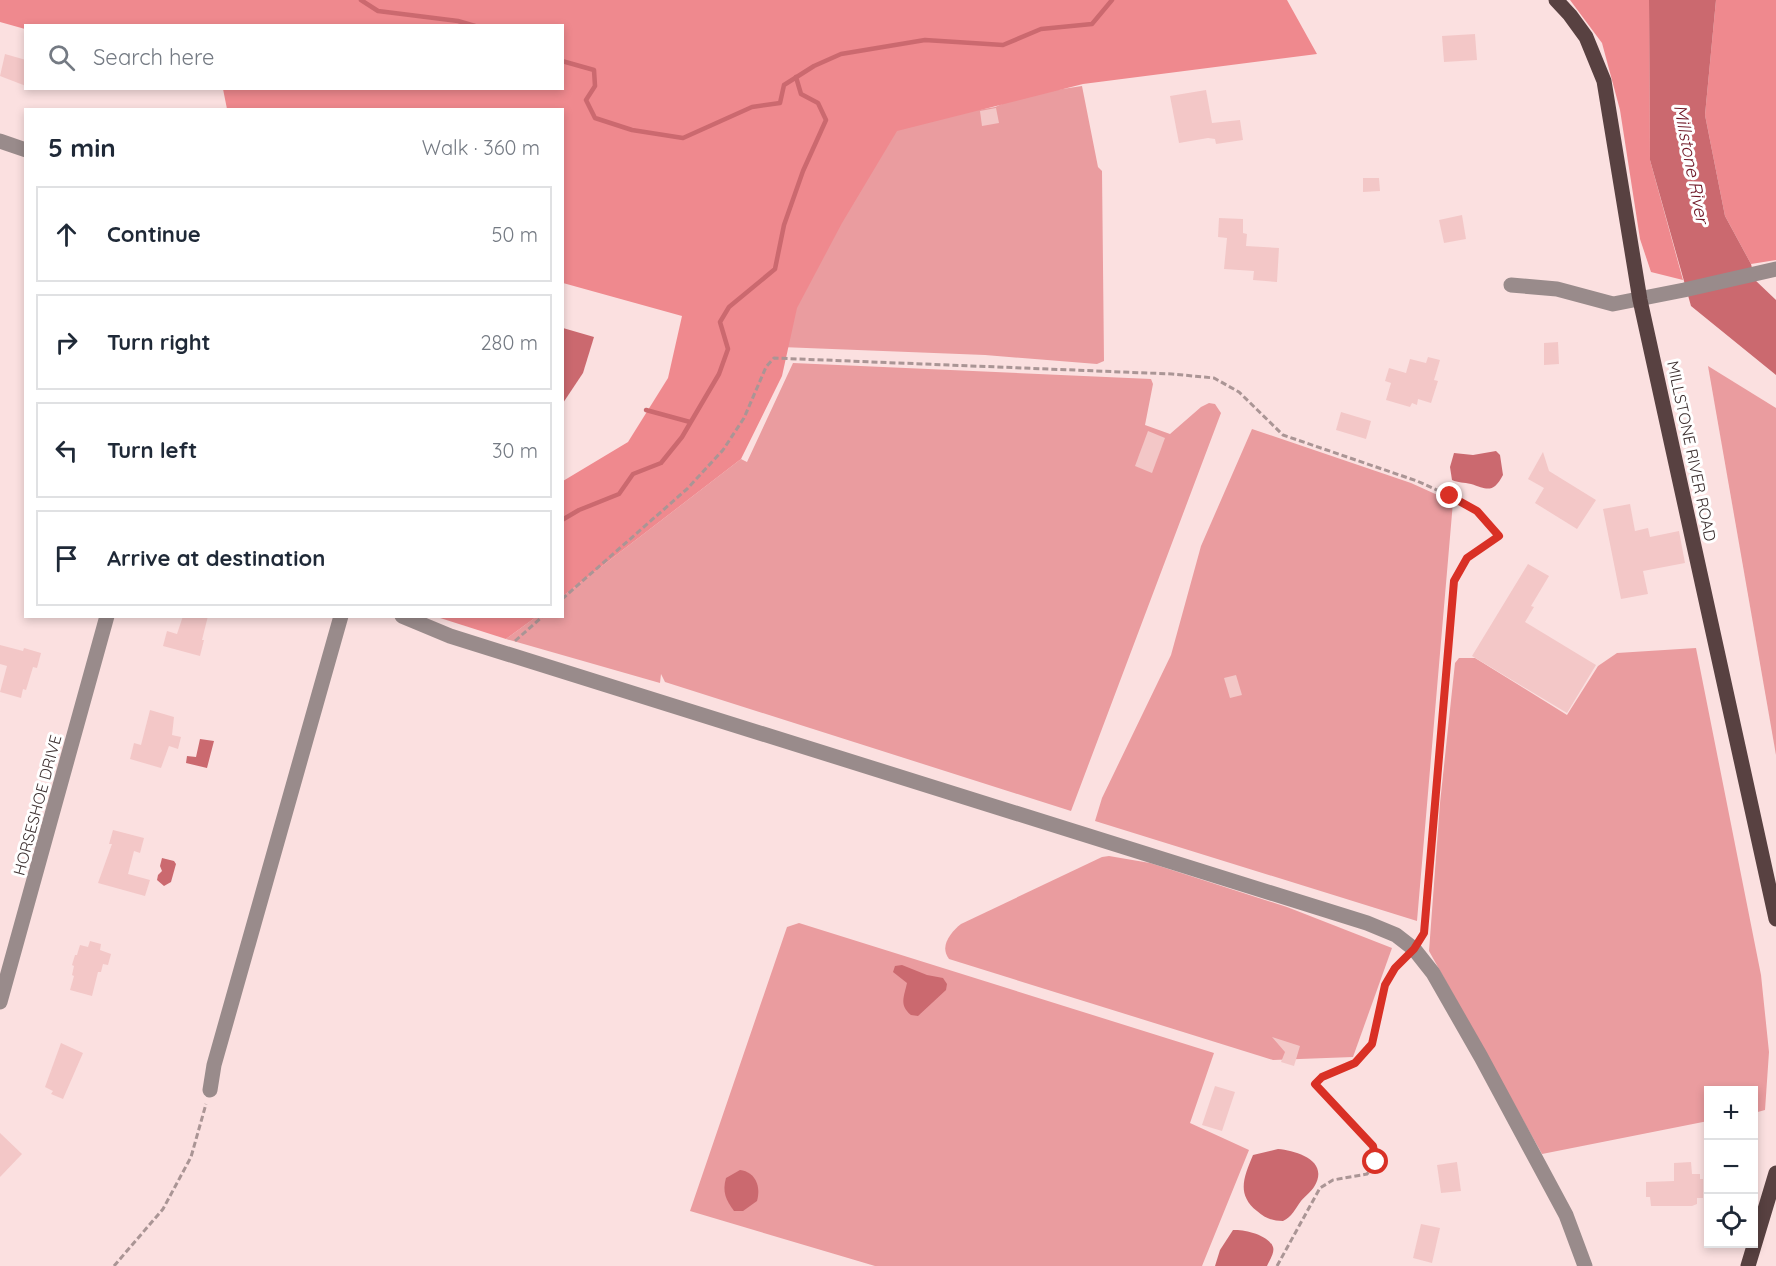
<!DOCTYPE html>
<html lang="en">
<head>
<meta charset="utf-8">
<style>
  :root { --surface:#fff; --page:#f2f2f3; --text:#1f2937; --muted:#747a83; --line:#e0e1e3 }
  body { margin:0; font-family:Quicksand,sans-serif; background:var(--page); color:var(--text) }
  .controls { position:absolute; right:18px; bottom:18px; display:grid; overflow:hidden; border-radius:0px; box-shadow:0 3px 9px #0003 }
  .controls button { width:54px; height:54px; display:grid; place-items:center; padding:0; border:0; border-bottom:2px solid var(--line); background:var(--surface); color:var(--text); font:30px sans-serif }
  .stop { position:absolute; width:18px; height:18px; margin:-14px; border:4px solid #d93025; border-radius:50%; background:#fff }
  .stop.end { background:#d93025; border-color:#fff; box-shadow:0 2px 6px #0008 }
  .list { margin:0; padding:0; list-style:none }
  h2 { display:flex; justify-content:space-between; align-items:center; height:78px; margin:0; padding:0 24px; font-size:26px }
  h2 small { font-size:20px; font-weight:400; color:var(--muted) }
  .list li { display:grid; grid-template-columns:39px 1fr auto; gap:18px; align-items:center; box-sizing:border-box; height:96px; margin:0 12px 12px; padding:0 12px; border:2px solid var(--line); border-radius:0px }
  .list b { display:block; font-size:22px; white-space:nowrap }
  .list em { font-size:20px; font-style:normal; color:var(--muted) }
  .icon { flex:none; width:33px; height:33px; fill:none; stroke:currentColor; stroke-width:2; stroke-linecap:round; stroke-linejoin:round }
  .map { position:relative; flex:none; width:1776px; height:1266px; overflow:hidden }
  .search { position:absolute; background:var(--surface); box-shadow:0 3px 9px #0003; left:24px; top:24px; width:540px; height:66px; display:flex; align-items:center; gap:15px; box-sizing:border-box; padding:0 21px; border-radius:0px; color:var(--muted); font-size:22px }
  .panel { position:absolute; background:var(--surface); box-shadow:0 3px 9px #0003; left:24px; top:108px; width:540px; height:510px; border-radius:0px }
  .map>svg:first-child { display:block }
  .green { fill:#ea9c9f }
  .forest { fill:#ef898e }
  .water { fill:#cb696f }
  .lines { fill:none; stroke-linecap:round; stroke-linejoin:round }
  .stream { stroke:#cb696f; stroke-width:4.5 }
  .building { fill:#f3c7c7 }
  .path { stroke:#aa9595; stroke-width:3; stroke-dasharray:6 3; stroke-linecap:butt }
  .minor { stroke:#998b8b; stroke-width:15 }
  .major { stroke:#584141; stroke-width:15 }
  .route { stroke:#d93025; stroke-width:8 }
  .labels { text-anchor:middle; stroke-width:6; stroke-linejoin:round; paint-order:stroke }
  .street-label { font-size:16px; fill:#3c2f2f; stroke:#fff }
  .water-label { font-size:18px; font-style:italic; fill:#6e1423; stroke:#fff }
</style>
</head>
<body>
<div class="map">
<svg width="1776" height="1266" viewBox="0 0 1776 1266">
  <rect width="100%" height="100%" fill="#fbe0e0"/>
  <g class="green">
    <path d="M1082 86 1098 167 1102 171 1104 361 1097 364 985 355 781 347 775 341 880 127 995 107 1023 95Z"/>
    <path d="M793 363 1151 379 1153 384 1145 425 1170 434 1201 407 1209 403 1215 404 1221 413 1071 811 665 682 661 674 660 683 506 639 536 617 562 616 563 596 741 459 747 462Z"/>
    <path d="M1708 366 1776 408V755Z"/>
    <path d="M1252 429 1411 483 1453 502 1417 921 1095 821 1102 798 1171 655 1201 546Z"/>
    <path d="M1696 648 1761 975 1769 1052 1765 1110 1754 1113V1090H1708V1121L1542 1154 1429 951 1440 803 1455 663 1459 658H1475L1567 715 1598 666 1617 653Z"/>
    <path d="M1109 856 1150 863 1287 907 1392 948 1353 1057 1273 1060 949 959C939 946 951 932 961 924L1102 857Z"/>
    <path d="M799 923 1214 1053 1190 1123 1249 1150 1202 1266H875L690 1211 787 927Z"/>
  </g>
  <g class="forest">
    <path d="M0 0H1287L1317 54 1083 84 897 131 842 223 797 308 782 376 741 459 563 596V481L628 442 668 378 682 316 563 283 562 110 227 109 223 89 562 88V26H26L25 29 0 22Z"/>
    <path d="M1570 0H1649L1650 160 1683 280 1651 272 1640 239 1620 110 1602 43Z"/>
    <path d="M1716 0H1776V260L1751 264 1725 216 1705 115Z"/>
    <path d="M437 617 536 616V617L506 639Z"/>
  </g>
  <g class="water">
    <path d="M1649 0H1716L1705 115 1725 216 1751 264 1755 280 1776 300V375L1691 306 1650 160Z"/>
    <path d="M563 328 594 337 583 373 563 403Z"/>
    <path d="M1496 451 1500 455 1503 475C1493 494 1487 489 1471 484 1464 482 1458 483 1452 480L1450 467 1454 453 1473 455Z"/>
    <path d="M200 739 214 741 207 768 186 763 187 756 196 757Z"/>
    <path d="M162 858 174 861 176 864 171 882 164 886 157 880 158 875 162 871 160 866Z"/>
    <path d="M902 965 927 975 943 978 947 984 946 990 918 1016 911 1015C899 1005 904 997 907 983L893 972 895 966Z"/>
    <path d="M1278 1149C1298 1151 1330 1161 1314 1187 1311 1192 1305 1196 1301 1201 1295 1209 1292 1217 1283 1221 1272 1221 1265 1218 1257 1211 1236 1194 1244 1177 1253 1155Z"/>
    <path d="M740 1170C756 1172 761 1187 757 1201L743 1211H734C726 1200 722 1192 726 1178Z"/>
    <path d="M1233 1230C1244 1229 1269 1235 1273 1247 1275 1253 1269 1261 1267 1266H1215L1220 1250Z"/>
  </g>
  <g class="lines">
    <g class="stream">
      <path d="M361 0 378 11 458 21 475 26"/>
      <path d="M562 61 594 70 595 86 586 100 595 118 632 130 683 138 752 107 780 103 784 85 814 66 841 54 925 40 1003 45 1041 29 1092 24 1112 0"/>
      <path d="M646 410 690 422"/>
      <path d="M562 520 579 510 619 494 633 474 661 463 682 437 719 374 728 349 720 322 729 307 775 269 784 225 803 171 826 120 818 103 801 94 796 77"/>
    </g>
  </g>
  <g class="building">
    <path d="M1475 34 1477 60 1444 62 1442 36Z"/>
    <path d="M5 54 26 60V86L0 76Z"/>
    <path d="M1206 90 1212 123 1240 120 1243 140 1216 144 1215 139 1208 138 1179 143 1170 96Z"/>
    <path d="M996 108 999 123 982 126 980 111Z"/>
    <path d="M1363 178H1379L1380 191 1363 192Z"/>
    <path d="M1462 215 1466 239 1444 243 1439 220Z"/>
    <path d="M1219 218 1243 219V233L1247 234 1246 246 1279 248 1277 282 1253 280 1254 271 1224 269 1227 238 1218 237Z"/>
    <path d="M1558 342 1559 364 1544 365V343Z"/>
    <path d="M1428 357 1440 360 1434 380 1438 381 1431 403 1418 399 1417 405 1412 403 1410 407 1386 400 1391 383 1385 381 1389 368 1406 373 1410 359 1426 363Z"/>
    <path d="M1341 412 1371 421 1366 439 1336 430Z"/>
    <path d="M1148 431 1165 438 1152 473 1135 466Z"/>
    <path d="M1543 452 1549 471 1596 500 1577 529 1535 503 1544 488 1528 479Z"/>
    <path d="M1630 504 1635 531 1648 528 1650 537 1679 531 1685 563 1643 571 1648 594 1621 599 1603 509Z"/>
    <path d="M1528 564 1549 576 1531 606 1534 607 1525 622 1596 665 1567 713 1472 656Z"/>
    <path d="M183 616H208L202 640H204L200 656 163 646 167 631 177 634Z"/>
    <path d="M0 645 23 651 24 648 41 653 37 668 33 667 26 690 23 689 21 698 0 692 7 666 0 664Z"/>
    <path d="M1236 675 1242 695 1230 698 1224 678Z"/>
    <path d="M150 710 174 717 172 735 181 737 178 749 169 746 161 768 130 759 134 743 141 745Z"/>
    <path d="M113 830 144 838 140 853 134 851 128 874 150 880 145 896 98 883 112 844H109Z"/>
    <path d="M90 941 101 944 100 950 111 954 108 965 103 964 101 972H98L92 996 70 990 74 976 72 975 74 966 72 965 75 955H77L80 945 88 947Z"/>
    <path d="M1272 1037 1300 1046 1294 1066 1281 1062 1285 1052Z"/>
    <path d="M61 1043 83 1053 63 1099 51 1094 53 1091 45 1087Z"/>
    <path d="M1215 1086 1235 1092 1222 1131 1202 1125Z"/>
    <path d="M0 1133 22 1154 0 1177Z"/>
    <path d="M1457 1162 1461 1191 1441 1193 1437 1165Z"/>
    <path d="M1691 1162 1692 1174H1700V1179H1703V1198H1697V1204L1692 1206H1651L1650 1197H1646V1182L1674 1181V1163Z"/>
    <path d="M1421 1224 1440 1228 1432 1263 1413 1258Z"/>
  </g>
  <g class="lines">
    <g class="path">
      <path d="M562 599 687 489 723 450 744 418 766 367 774 358 1172 374 1214 378 1239 392 1283 435 1417 481 1450 496 1477 511 1499 536 1467 558 1454 581 1424 933 1422 937"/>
      <path d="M515 641 543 616"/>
      <path d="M114 1266 163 1209 191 1157 206 1104"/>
      <path d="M1277 1266 1320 1188 1333 1180 1367 1174 1376 1162 1373 1146 1315 1084C1332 1067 1358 1069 1372 1045 1374 1041 1375 1035 1376 1031 1384 1002 1382 980 1405 958"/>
    </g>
    <g class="minor">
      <path d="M0 141 26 150"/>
      <path d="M1511 285 1557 289 1613 304 1684 290 1776 269"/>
      <path d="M402 616 450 636 1367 923 1396 935 1414 949 1433 973 1481 1057 1566 1215 1585 1266"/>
      <path d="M0 1002 107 616"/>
      <path d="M210 1090 214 1065 341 616"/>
    </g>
    <g class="major">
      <path d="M1556 0 1570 15 1586 37 1604 81 1640 300 1776 919"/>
      <path d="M1748 1266 1776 1173"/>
    </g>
  </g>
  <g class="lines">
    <path class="route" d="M1376 1162 1373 1146 1315 1084 1322 1077 1355 1063 1372 1044 1385 985 1395 968 1414 949 1424 933 1454 581 1467 558 1499 536 1477 511 1450 496"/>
  </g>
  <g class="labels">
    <g class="street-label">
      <text transform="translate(1692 451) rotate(78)" y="6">MILLSTONE RIVER ROAD</text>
      <text transform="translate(37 805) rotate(-75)" y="6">HORSESHOE DRIVE</text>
    </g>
    <g class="water-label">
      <text transform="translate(1691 164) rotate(79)" y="6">Millstone River</text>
    </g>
  </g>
</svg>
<div class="controls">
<button>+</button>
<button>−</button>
<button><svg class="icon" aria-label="locate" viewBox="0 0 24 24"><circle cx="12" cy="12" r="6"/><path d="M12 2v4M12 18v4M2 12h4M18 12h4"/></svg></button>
</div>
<div class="stop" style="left:1376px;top:1162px"></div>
<div class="stop end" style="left:1450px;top:496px"></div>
<div class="search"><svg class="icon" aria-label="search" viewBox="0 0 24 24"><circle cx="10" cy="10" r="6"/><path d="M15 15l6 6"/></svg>Search here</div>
<section class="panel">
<h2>5 min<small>Walk · 360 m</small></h2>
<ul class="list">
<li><svg class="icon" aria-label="ahead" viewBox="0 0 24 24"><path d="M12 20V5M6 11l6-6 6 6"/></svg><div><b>Continue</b></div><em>50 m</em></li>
<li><svg class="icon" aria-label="right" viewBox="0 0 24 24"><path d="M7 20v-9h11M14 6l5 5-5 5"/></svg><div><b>Turn right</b></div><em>280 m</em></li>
<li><svg class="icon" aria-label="left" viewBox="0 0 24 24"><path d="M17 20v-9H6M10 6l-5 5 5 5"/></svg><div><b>Turn left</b></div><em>30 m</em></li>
<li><svg class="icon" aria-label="arrive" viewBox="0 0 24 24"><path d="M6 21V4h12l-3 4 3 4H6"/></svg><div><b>Arrive at destination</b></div></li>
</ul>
</section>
</div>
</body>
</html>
